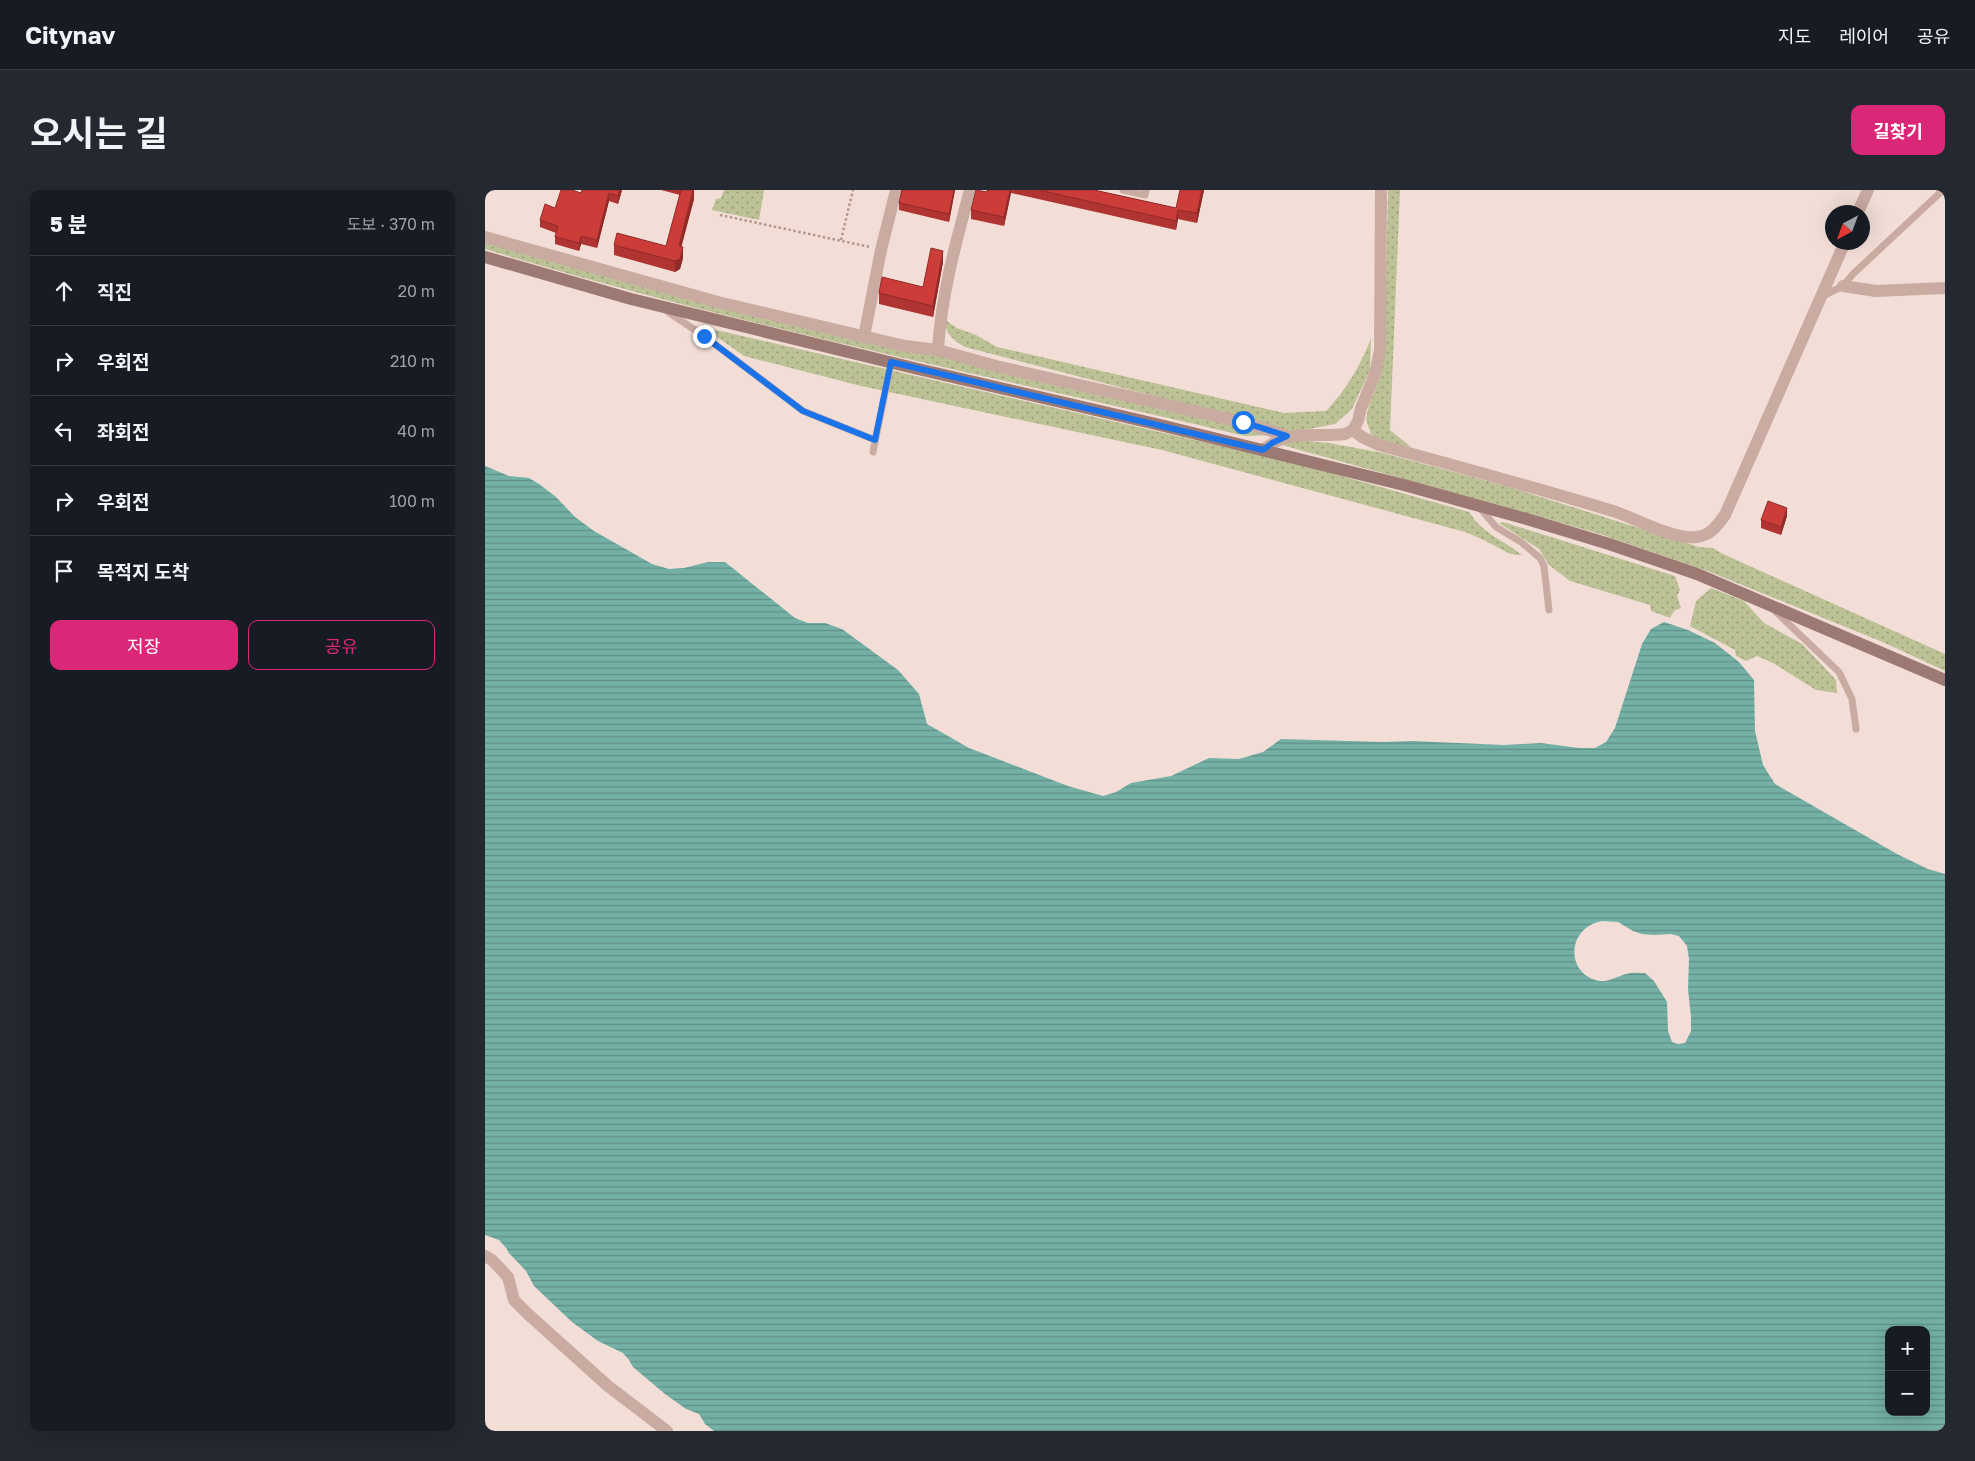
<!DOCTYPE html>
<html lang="ko">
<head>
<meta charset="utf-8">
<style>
  :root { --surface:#171b24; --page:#242831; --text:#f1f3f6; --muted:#9ea1a6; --line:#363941; --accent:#db2777 }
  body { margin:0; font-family:"Golos Text","Noto Sans KR",sans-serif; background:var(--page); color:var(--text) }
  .controls { position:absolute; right:15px; bottom:15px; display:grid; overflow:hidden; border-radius:10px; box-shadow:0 5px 20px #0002 }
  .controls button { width:45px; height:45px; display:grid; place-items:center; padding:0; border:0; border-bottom:1px solid var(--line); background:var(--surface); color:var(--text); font:25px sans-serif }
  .compass { position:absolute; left:1340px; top:15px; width:45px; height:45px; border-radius:50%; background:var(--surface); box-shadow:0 5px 20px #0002; rotate:221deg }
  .stop { position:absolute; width:15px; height:15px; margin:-11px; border:4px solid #1a73e8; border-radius:50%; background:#fff }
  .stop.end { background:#1a73e8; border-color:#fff; box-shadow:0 1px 5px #0008 }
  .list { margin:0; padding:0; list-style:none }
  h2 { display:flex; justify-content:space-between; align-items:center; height:65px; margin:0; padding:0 20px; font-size:21px }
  h2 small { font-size:16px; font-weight:400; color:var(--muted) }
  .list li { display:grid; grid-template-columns:32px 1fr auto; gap:15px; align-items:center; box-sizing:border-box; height:70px; padding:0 20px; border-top:1px solid var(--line) }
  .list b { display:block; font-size:19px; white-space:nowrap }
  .list em { font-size:16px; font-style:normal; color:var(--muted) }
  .actions { display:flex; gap:10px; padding:15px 20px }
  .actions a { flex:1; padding:11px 0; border:1px solid var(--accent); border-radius:10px; text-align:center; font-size:18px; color:var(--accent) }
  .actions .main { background:var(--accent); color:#fff }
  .icon { flex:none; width:28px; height:28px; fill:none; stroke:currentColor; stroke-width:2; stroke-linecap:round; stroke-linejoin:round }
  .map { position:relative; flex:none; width:1460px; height:1241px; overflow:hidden; border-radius:10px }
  header { display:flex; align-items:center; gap:30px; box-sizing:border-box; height:70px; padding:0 25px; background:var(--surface); border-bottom:1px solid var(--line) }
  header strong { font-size:24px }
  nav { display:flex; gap:28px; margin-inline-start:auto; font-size:18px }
  .intro { display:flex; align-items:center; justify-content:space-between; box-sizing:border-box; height:120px; padding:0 30px }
  h1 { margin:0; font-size:35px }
  .button { padding:12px 22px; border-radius:10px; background:var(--accent); color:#fff; font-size:18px; font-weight:700 }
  main { display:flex; gap:30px; padding:0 30px }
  aside { flex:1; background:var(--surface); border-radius:10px; box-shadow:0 5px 20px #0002 }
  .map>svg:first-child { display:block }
  .grass { fill:url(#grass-dots) }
  .water { fill:url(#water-rules); fill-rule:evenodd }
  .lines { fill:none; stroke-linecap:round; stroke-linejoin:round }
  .path { stroke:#b5958c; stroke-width:2.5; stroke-dasharray:2.5 2.5; stroke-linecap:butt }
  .lane { stroke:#caaba2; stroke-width:7 }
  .street { stroke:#caaba2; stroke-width:12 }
  .secondary { stroke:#9d7973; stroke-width:12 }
  .wall { fill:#af3432 }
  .shaded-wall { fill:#8f2b29 }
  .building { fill:#cc3d3a; stroke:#8f2b29 }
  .route { stroke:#1a73e8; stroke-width:6 }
</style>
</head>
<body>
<header>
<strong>Citynav</strong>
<nav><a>지도</a><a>레이어</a><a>공유</a></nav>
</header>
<div class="intro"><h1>오시는 길</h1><a class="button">길찾기</a></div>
<main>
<aside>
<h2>5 분<small>도보 · 370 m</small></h2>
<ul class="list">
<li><svg class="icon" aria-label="ahead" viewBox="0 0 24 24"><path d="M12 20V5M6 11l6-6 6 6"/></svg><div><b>직진</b></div><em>20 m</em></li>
<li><svg class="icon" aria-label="right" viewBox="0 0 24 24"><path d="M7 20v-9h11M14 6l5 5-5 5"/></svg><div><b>우회전</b></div><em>210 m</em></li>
<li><svg class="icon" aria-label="left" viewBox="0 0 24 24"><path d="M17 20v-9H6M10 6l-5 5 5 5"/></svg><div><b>좌회전</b></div><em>40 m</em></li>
<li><svg class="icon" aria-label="right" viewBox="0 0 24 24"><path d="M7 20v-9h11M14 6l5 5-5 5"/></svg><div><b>우회전</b></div><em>100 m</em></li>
<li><svg class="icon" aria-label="arrive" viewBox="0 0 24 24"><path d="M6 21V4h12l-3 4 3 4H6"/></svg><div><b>목적지 도착</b></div></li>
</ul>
<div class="actions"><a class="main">저장</a><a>공유</a></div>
</aside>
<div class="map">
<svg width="1460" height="1241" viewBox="0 0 1460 1241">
  <defs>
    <pattern id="grass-dots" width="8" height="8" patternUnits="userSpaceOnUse" patternTransform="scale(1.25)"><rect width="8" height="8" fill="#bcc196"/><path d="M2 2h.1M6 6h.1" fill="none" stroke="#9a9d7a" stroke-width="1.8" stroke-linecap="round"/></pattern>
    <pattern id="water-rules" width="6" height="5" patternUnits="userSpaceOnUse" patternTransform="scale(1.25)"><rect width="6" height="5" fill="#74b0a5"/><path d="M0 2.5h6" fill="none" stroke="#608f86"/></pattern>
  </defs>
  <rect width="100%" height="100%" fill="#f2ded6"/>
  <g class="grass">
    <path d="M239 0H279L274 30 227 20 231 9 236 8Z"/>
    <path d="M903 0H915L905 240 926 257 898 253 886 244 881 229 884 215 895 188 900 142Z"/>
    <path d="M0 49 790 245 760 246C506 186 249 135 0 59Z"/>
    <path d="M459 129 472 138 491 145 512 157 799 223 841 221C861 200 876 175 886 148L885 180 867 219 850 234 808 242 480 157C467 150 461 143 459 129Z"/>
    <path d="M218 137 818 275 984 322C999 345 1017 349 1037 365 1024 366 1017 359 1006 354 998 349 989 346 980 342L677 260 376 196 259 166Z"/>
    <path d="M811 250 844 253 898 263 1021 296 1214 357 1228 358 1238 364 1460 464V481L1400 453 1225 382 1112 343 797 255Z"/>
    <path d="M1018 332 1190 386 1195 400 1192 406 1196 418 1189 421 1185 428 1166 421 1165 415 1085 391 1064 375 1054 359 1014 333Z"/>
    <path d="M1226 398 1259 411 1279 433 1317 454 1351 490 1352 503 1331 500 1288 473 1272 466 1261 471 1251 466 1250 460 1205 436 1211 411Z"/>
  </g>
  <path class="water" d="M0 276 24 286 44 288 54 294 71 307 90 327 109 341 167 374 184 379 199 378 223 372H240L310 428 323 433H340L357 439 413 480 434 504 442 534 484 558 583 596 618 606 631 602 646 593 686 586 724 568 754 569 778 562 796 549 898 552 927 551 1019 555 1056 553 1094 558H1110L1121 552 1130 538 1157 454 1166 439 1179 432 1203 440 1230 453 1254 472 1269 490 1270 541 1278 575 1290 594 1412 664 1443 679 1460 684V1241H229L220 1234 214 1224 201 1219 180 1204 148 1177 144 1170 138 1163 113 1151 87 1132 49 1096 41 1081 23 1062 22 1059 14 1050 0 1045ZM1117 731 1133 732 1148 741 1157 744 1169 745 1186 744 1194 746 1202 756 1204 769 1203 799 1206 827V841L1200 853 1193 854 1187 852 1183 841 1182 812 1169 791 1160 783C1154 783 1147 782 1141 784 1133 786 1124 792 1115 791 1081 786 1080 738 1117 731ZM1404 1140H1441V1222H1404Z"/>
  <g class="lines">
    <g class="path">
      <path d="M235 25 385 57"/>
      <path d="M356 50 368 0"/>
    </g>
    <g class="lane">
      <path d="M638 0 660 5 661 0"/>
      <path d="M1338 106 1358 96 1368 84 1458 0"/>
      <path d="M183 122 219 146 318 221 390 250"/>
      <path d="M388 262 406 173"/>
      <path d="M994 317 1011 337 1036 352 1055 368 1059 376 1064 420"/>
      <path d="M1290 421 1354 482 1367 509 1371 539"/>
    </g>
    <g class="street">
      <path d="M1373 22 1383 0"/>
      <path d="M0 47 233 112 420 156 453 160 511 176 758 232 802 246"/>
      <path d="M1358 96 1391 101 1460 98"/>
      <path d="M379 147 396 60 411 0"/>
      <path d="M453 160C456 106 471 52 485 0"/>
      <path d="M868 240 877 247 894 255C972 276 1051 298 1128 321 1150 328 1189 350 1211 347 1225 346 1232 336 1240 325L1360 52"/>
      <path d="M778 260C805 238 828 248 860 244L868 240 873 231 876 218 890 184 895 160 896 0"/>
      <path d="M0 1066 7 1070 23 1087 29 1110 44 1125 123 1196 182 1241"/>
    </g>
    <path class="secondary" d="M0 67 146 109 433 179 671 234 919 295 1045 330 1124 354 1212 384 1460 490"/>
  </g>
  <g class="wall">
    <path d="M137 0 133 14 124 11 112 58 96 54 94 61 70 54V47L71 43 55 37V30L70 18 96 3Z"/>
    <path d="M176 0H209V9L196 56 198 68 195 79 190 82 129 65V55L181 56 195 5Z"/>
    <path d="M417 0H470L464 32 414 20V13Z"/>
    <path d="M502 0H609L691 18 719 0 712 33 693 29 691 40 526 3 519 36 486 29V20L502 2Z"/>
    <path d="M458 72 448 127 394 114V103L438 97Z"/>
    <path d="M1302 326 1296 345 1276 338V330Z"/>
  </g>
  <g class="shaded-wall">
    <path d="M135 0H137L133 14V6Z"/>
    <path d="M209 0V9L194 66V56Z"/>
    <path d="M469 0H470L464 32V24Z"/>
    <path d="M525 0H526V3L519 36V27Z"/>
    <path d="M717 0H719L712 33V23Z"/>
    <path d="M124 3V11L112 58V50Z"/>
    <path d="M693 20V29L691 40V31Z"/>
    <path d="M96 46V54L94 61V53Z"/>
    <path d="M198 57V68L195 79 190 82V71Z"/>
    <path d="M458 61V72L448 127V116Z"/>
    <path d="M1302 318V326L1296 345V337Z"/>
  </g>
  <g class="building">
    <path d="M76 0H87L96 3 97 0H135L133 6 124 3 112 50 96 46 94 53 70 47 73 36 55 30 60 14 70 18Z"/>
    <path d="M196 0H208L194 56 198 57 195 69 190 71 129 55 132 43 181 56Z"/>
    <path d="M417 0H469L464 24 414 13Z"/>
    <path d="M491 0 502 2V0H525L519 27 486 20Z"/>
    <path d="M554 0H609L691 18 695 0H717L712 23 693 20 691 31Z"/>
    <path d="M446 58 458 61 448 116 394 103 397 87 438 97Z"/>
    <path d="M1283 311 1302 318 1296 337 1276 330Z"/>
  </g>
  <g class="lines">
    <path class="route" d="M219 146 318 221 390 250 406 172 778 260 787 253 802 246 758 232"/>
  </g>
</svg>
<div class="controls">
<button>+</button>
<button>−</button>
</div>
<svg class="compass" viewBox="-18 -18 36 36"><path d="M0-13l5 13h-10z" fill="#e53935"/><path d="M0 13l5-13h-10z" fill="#9ea1a6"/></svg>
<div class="stop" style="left:758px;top:232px"></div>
<div class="stop end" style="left:219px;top:146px"></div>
</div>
</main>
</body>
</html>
